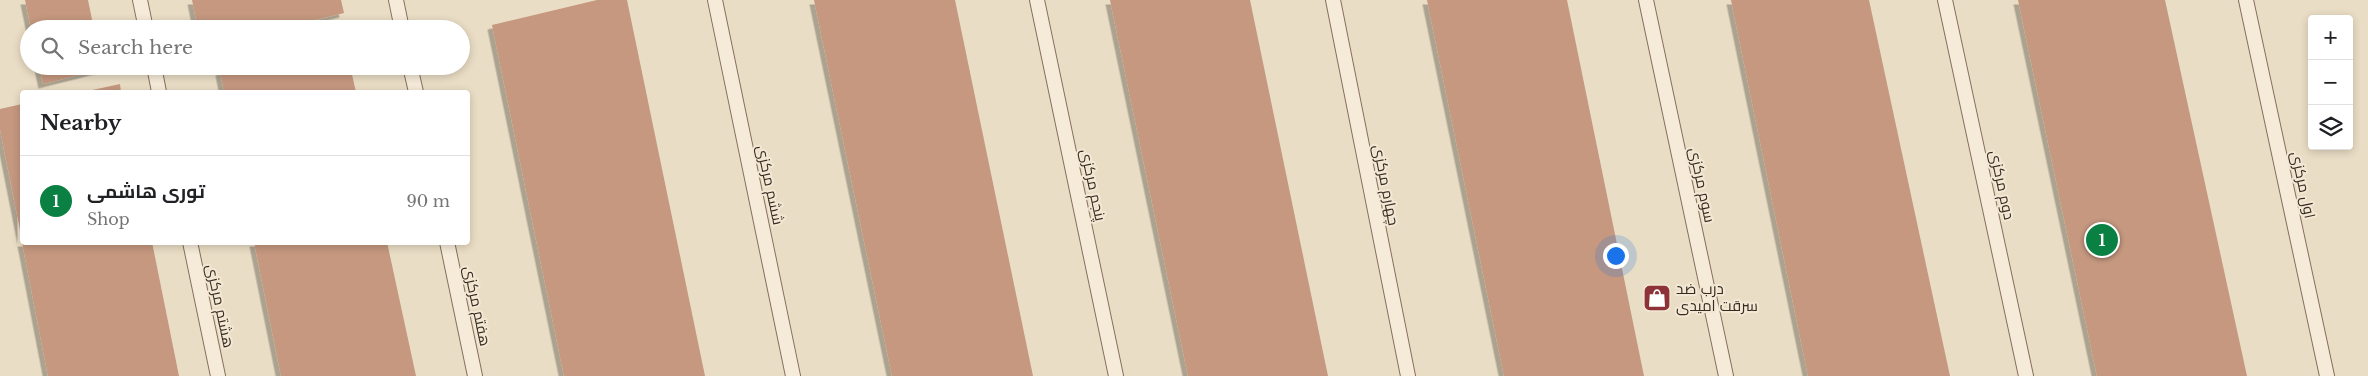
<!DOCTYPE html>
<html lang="en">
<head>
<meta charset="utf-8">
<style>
  :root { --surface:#fff; --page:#f6f6f6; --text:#202124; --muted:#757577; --line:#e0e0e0; --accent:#0b8043 }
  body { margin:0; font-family:"Libre Baskerville",Cairo,serif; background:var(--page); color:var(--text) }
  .controls { position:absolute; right:15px; top:15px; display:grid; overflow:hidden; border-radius:5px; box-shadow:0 2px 8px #0003 }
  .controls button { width:45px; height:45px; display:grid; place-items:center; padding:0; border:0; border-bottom:1px solid var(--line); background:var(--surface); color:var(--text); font:25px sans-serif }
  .you { position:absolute; left:1615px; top:255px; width:18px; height:18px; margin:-12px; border:4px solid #fff; border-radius:50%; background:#1a73e8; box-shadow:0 0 0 8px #1a73e833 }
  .badge { display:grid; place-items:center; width:32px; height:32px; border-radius:50%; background:var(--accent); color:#fff; font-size:16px; font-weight:700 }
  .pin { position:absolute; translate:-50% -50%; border:2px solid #fff; box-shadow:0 1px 5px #0006 }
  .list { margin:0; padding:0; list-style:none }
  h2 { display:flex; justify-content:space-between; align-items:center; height:65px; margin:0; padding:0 20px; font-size:21px }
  h2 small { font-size:16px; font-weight:400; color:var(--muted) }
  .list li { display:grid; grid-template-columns:32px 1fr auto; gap:15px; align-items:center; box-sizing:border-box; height:90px; padding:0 20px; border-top:1px solid var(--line) }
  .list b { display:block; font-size:19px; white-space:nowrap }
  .list p { margin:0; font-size:16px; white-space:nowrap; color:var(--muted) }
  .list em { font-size:16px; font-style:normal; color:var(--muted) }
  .icon { flex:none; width:28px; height:28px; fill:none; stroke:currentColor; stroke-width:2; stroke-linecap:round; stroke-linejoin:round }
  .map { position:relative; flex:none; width:2368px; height:376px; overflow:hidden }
  .search { position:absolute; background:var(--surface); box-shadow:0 2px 8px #0003; left:20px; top:20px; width:450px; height:55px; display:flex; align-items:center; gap:12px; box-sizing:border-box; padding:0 18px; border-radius:28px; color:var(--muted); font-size:19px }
  .panel { position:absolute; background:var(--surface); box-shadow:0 2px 8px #0003; left:20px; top:90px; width:450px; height:155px; border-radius:5px }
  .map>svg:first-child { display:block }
  .building { fill:#c5987f; filter:url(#shadow) }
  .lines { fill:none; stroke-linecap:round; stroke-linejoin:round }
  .lane-casing { stroke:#84705d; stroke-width:16 }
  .lane { stroke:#f6ebd8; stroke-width:14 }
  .labels { text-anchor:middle; stroke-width:4; stroke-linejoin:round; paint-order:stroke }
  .street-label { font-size:15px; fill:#352920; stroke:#f2e8d4 }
  .poi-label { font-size:15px; fill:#352920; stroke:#f2e8d4; text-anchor:start }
</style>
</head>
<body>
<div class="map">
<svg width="2368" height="376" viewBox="0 0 2368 376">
  <defs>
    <filter id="shadow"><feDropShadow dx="-4.5" dy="4.5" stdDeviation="0" flood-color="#0004"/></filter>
  </defs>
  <rect width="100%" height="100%" fill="#eaddc5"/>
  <g class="building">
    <path d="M25 0H88L94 29H31Z"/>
    <path d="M192 0H341L344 13 278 29H198Z"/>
    <path d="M597 0H627L705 376H564L492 25Z"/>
    <path d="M814 0H955L1033 376H892Z"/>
    <path d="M1110 0H1250L1328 376H1188Z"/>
    <path d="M1427 0H1567L1644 376H1504Z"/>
    <path d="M1731 0H1869L1950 376H1808Z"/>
    <path d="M2018 0H2165L2247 376H2097Z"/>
    <path d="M39 66H102L103 69 43 84Z"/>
    <path d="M238 66H350L356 92H224L220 71Z"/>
    <path d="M120 84 121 92H83Z"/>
    <path d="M22 104V240L0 129V109Z"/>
    <path d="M22 242H152L179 376H48Z"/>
    <path d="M254 242H387L416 376H281Z"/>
  </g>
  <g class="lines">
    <defs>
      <g id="lane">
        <path d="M140 0 146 29"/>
        <path d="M396 0 402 29"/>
        <path d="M715 0 793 376"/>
        <path d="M1037 0 1116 376"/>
        <path d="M1333 0 1408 376"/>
        <path d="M1646 0 1726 376"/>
        <path d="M1945 0 2026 376"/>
        <path d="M2246 0 2327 376"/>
        <path d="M154 66 159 92"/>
        <path d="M410 66 416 92"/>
        <path d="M190 242 218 376"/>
        <path d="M447 242 475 376"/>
      </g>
    </defs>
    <use href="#lane" class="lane-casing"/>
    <use href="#lane" class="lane"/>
  </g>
  <defs>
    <symbol id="shop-square" viewBox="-11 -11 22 22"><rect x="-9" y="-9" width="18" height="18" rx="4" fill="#8d3237" stroke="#f2e8d4"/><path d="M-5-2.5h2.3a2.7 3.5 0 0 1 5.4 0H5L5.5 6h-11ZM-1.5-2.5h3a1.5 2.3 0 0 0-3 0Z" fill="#fff"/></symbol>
  </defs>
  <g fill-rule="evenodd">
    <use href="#shop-square" x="1641" y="282" width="32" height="32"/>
  </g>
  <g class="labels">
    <g class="street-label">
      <text transform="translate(770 185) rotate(78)" y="5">ششم مرکزی</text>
      <text transform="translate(1093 185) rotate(78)" y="5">پنجم مرکزی</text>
      <text transform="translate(1386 185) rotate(79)" y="5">چهارم مرکزی</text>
      <text transform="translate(1702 185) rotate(78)" y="5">سوم مرکزی</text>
      <text transform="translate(2002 185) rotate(78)" y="5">دوم مرکزی</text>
      <text transform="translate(2303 185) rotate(78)" y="5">اول مرکزی</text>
      <text transform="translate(220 306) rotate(78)" y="5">هشتم مرکزی</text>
      <text transform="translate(477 306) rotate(78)" y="5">هفتم مرکزی</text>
    </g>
    <g class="poi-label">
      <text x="1676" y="294">درب ضد<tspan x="1676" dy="17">سرقت امیدی</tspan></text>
    </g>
  </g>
</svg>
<div class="controls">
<button>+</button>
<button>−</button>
<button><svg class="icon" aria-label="layers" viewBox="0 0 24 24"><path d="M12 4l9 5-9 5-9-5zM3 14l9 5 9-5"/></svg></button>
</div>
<div class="you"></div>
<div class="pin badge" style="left:2102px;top:240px">1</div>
<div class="search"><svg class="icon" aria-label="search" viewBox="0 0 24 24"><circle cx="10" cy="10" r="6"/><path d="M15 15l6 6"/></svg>Search here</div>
<section class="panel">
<h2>Nearby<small></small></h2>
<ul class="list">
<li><span class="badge">1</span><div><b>توری هاشمی</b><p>Shop</p></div><em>90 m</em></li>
</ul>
</section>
</div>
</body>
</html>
